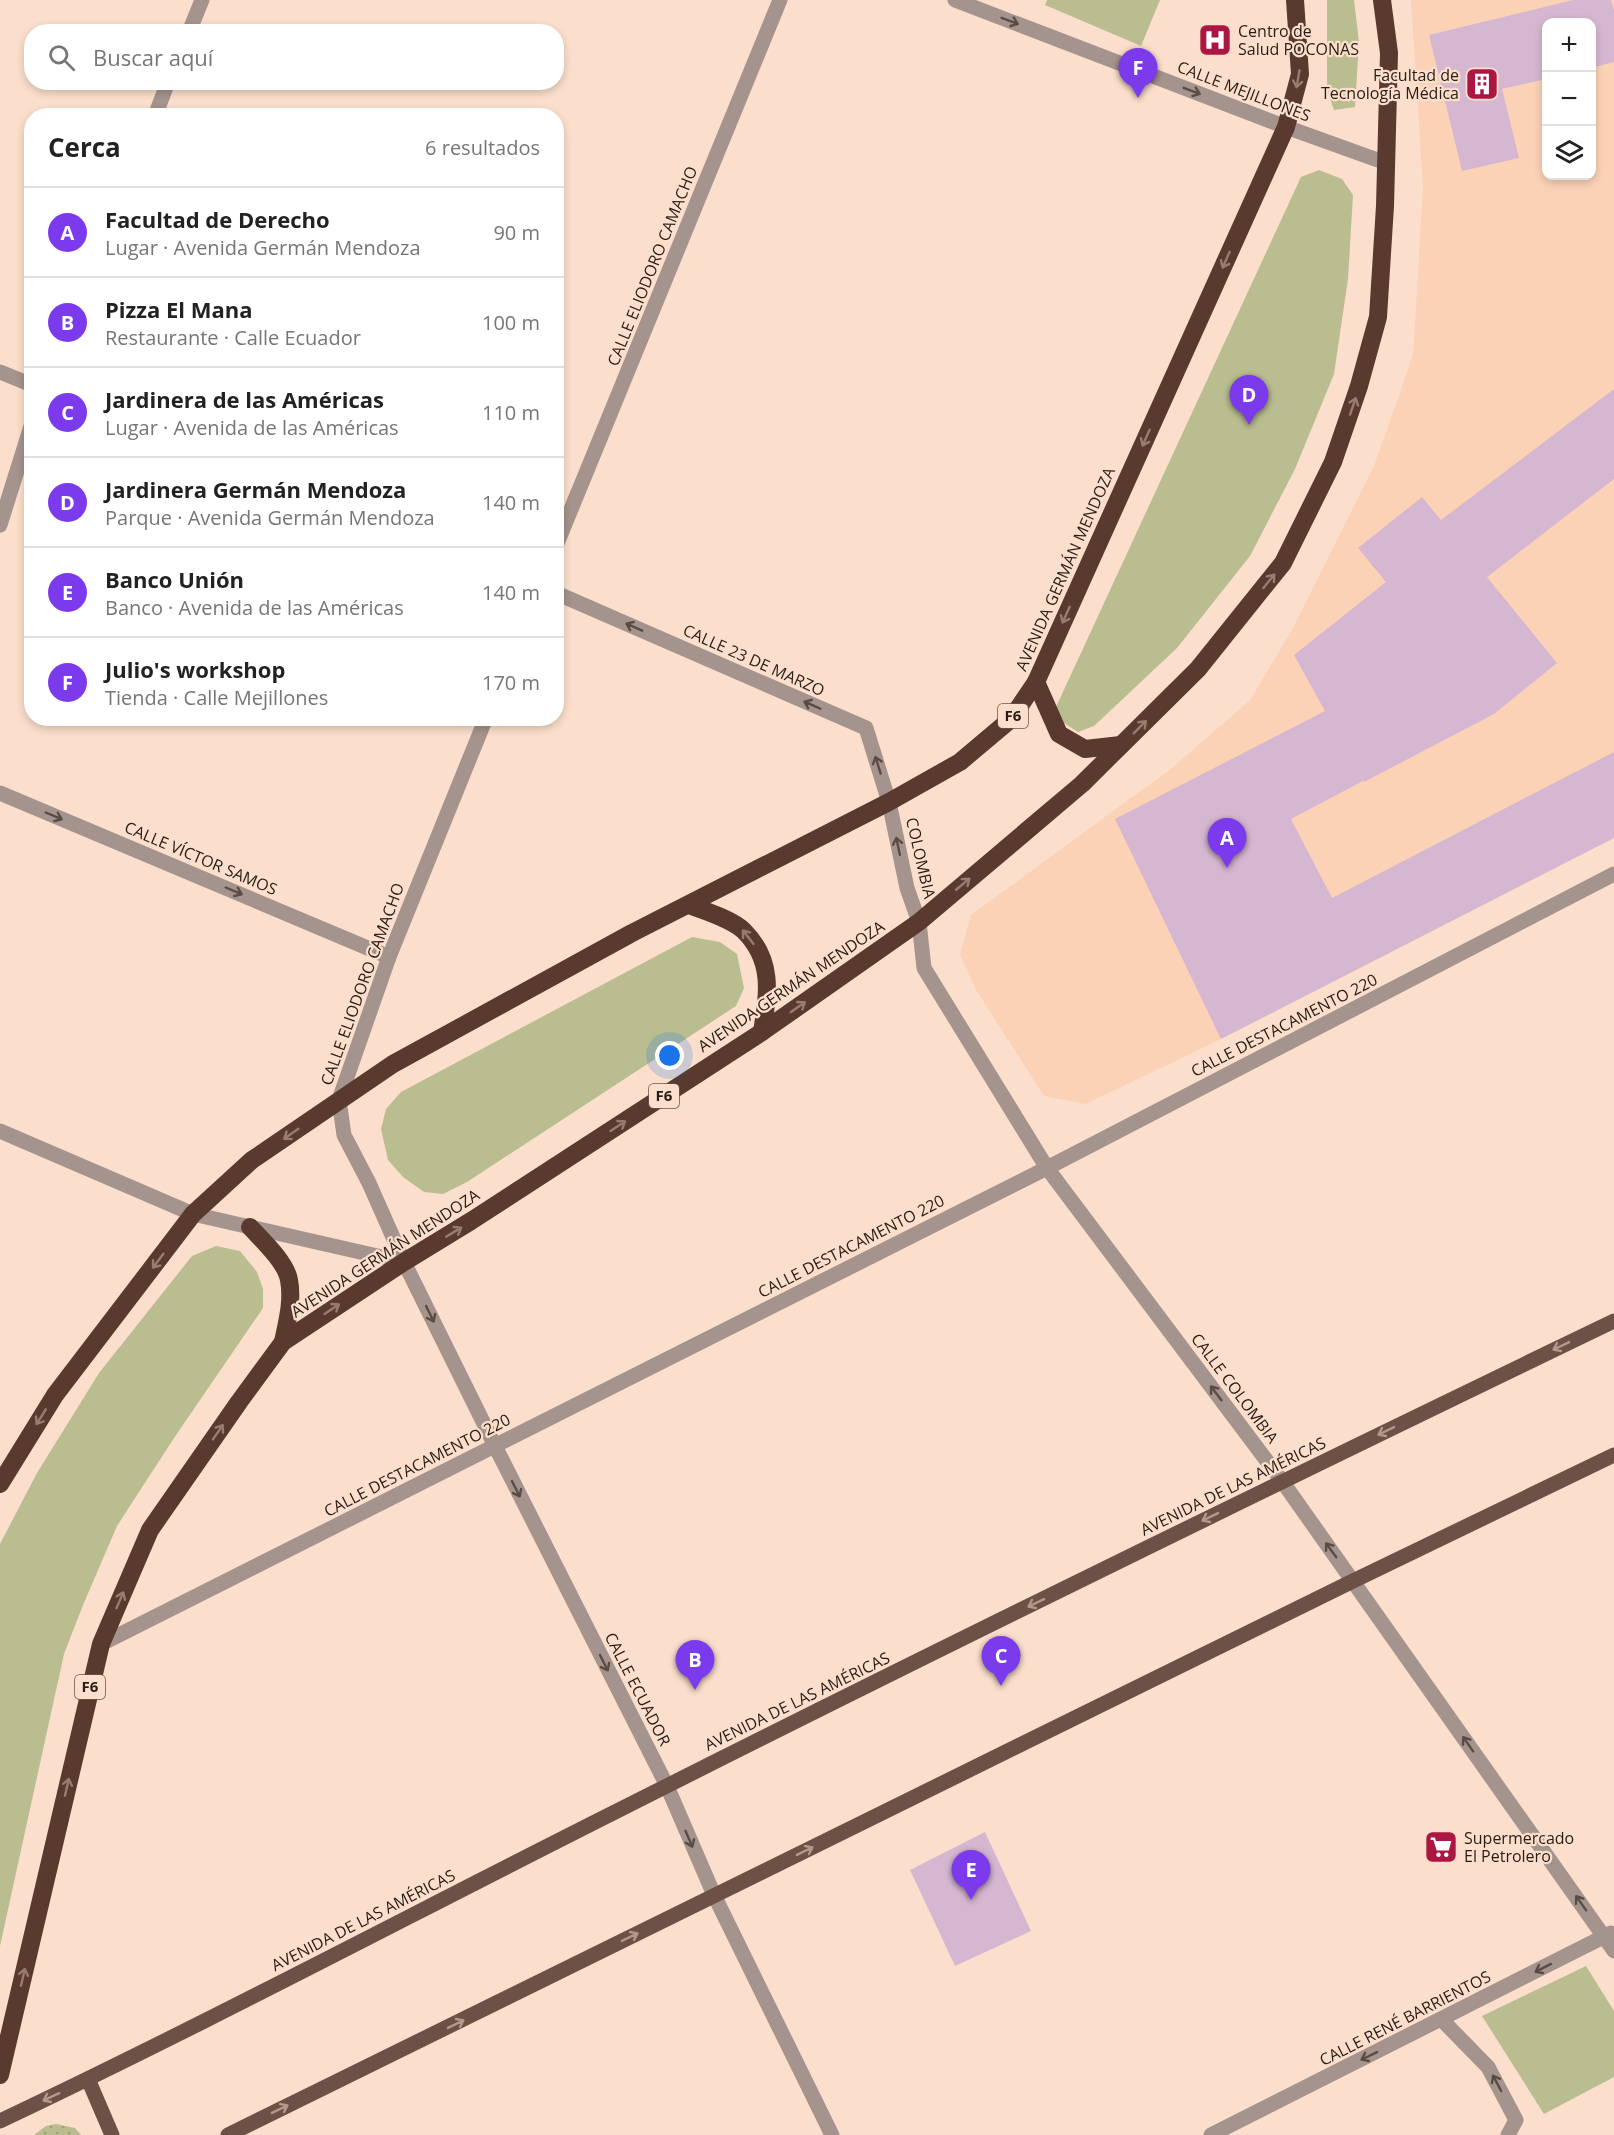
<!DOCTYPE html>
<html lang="es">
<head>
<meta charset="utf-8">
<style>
  :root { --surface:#fff; --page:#f6f6f6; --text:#222; --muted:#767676; --line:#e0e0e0; --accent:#7c3aed }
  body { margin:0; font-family:"Open Sans",sans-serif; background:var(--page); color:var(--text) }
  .controls { position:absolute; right:18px; top:18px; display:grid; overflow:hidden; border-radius:12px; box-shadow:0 3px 9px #0003 }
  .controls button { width:54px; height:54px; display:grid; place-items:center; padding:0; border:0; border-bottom:2px solid var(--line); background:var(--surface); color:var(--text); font:30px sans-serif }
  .you { position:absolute; left:670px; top:1056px; width:21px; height:21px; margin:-15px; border:4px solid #fff; border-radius:50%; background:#1a73e8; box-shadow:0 0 0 9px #1a73e833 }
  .badge { display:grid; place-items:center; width:39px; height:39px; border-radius:50%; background:var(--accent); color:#fff; font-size:20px; font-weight:700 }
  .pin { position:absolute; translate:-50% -50px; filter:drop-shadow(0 2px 3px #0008) }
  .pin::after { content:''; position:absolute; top:32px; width:21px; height:18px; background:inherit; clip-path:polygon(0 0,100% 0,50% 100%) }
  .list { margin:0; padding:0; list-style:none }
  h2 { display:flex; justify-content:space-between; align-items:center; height:78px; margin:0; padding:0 24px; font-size:26px }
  h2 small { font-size:20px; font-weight:400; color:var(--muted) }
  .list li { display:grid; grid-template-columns:39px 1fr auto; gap:18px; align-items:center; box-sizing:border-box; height:90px; padding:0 24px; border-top:2px solid var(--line) }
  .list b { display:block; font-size:22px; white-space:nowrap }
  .list p { margin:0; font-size:20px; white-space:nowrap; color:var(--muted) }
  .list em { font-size:20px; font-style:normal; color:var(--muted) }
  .icon { flex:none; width:33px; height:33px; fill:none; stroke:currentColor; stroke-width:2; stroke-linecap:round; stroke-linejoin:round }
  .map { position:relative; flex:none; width:1614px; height:2135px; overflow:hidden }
  .search { position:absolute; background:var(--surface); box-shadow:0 3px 9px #0003; left:24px; top:24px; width:540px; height:66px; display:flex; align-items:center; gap:15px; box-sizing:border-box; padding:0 21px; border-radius:24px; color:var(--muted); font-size:22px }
  .panel { position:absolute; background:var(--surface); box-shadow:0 3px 9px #0003; left:24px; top:108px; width:540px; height:618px; border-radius:24px }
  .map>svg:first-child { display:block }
  .built { fill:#fbd2b6; fill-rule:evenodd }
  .grass { fill:url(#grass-dots) }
  .green { fill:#b9bd8f }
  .building { fill:#d6b7d1 }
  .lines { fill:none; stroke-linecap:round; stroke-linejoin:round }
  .minor { stroke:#a5948d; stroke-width:15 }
  .major { stroke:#6e5146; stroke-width:15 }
  .highway { stroke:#5a3a2e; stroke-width:18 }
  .oneway { stroke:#5a4c44 }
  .oneway2 { stroke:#9a7c6d }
  .oneway3 { stroke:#b49889 }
  .labels { text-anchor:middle; stroke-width:4.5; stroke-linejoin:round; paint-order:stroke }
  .shield { fill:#fbdfcc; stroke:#67564b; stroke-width:1.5 }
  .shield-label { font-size:15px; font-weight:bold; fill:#281c14 }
  .poi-label { font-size:16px; fill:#281c14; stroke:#fbdfcc; text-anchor:start }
  .street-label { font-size:16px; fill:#281c14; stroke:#fbdfcc }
</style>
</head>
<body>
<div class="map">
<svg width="1614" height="2135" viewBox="0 0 1614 2135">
  <defs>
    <pattern id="grass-dots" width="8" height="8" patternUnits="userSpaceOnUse" patternTransform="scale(1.5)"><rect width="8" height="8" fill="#b9bd8f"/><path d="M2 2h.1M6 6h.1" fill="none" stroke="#9fa27a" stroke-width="1.8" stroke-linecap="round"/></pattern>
  </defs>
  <rect width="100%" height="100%" fill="#fbdfcc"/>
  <path class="built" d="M1411 0H1614V838L1221 1039 1086 1104 1044 1096 976 990 960 955 971 915 1172 768 1250 700 1293 628 1374 466 1413 355 1423 189ZM1546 22H1592V176H1546Z"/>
  <path class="grass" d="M56 2124 75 2128 81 2135H34L46 2126Z"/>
  <g class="green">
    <path d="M1047 0H1160L1141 46 1045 5Z"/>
    <path d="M1327 0H1354L1359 42 1355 107 1334 110 1327 90Z"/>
    <path d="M1319 170 1342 179 1353 195 1348 279 1334 374 1295 469 1250 556 1177 648 1094 726 1078 732 1064 723 1056 707 1301 177Z"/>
    <path d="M692 937 720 942 737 954 744 988 736 1006 467 1182 443 1194 424 1192 403 1177 388 1160 381 1129 386 1109 401 1092Z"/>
    <path d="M216 1246 240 1251 257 1272 263 1289V1308L174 1438 117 1526 83 1605 64 1654 0 1946V1544L37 1473 99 1373 192 1256Z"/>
    <path d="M1586 1966 1614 2011V2077L1544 2114 1482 2016Z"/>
  </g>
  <g class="building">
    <path d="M1573 0H1611L1614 10V62L1592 68V22H1546V79L1502 89 1519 158 1462 171 1429 35Z"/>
    <path d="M1614 389V479L1487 577 1557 663 1494 714 1364 782 1360 775 1363 781 1291 819 1332 898 1614 752V838L1221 1039 1115 819 1325 711 1294 655 1386 582 1358 548 1422 497 1441 520Z"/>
    <path d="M985 1832 1031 1931 955 1966 910 1870Z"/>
  </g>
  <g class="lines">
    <g class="minor">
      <path d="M955 0 1286 127 1386 163"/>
      <path d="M189 32 202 0"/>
      <path d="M155 116 168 82"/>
      <path d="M0 372 32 385"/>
      <path d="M0 525 32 423"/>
      <path d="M556 546 780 0"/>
      <path d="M556 593 866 728 889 802 907 888 919 922 924 968 1047 1168 1282 1481 1614 1951"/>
      <path d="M486 718 389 957 339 1100 344 1135 369 1183 404 1262 495 1446 667 1786 714 1895 832 2135"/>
      <path d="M0 793 389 957"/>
      <path d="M0 1131 193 1214 404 1262"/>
      <path d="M101 1644 1047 1168 1614 874"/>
      <path d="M1442 2020 1488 2067 1516 2120 1508 2135"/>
      <path d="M1211 2135 1611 1933"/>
    </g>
    <g class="major">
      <path d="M88 2079 112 2135"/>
      <path d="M0 2121C207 2023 410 1915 615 1812 946 1645 1280 1482 1614 1321"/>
      <path d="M228 2135 1353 1581 1614 1455"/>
    </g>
    <g class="highway">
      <path d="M1036 682 1059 734 1085 749 1121 745"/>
      <path d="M689 905C705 911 732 919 744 931 774 961 768 994 762 1032"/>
      <path d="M250 1227C262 1240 286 1262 289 1280 293 1301 287 1322 283 1342"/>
      <path d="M0 1484 55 1395 193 1214 252 1160 393 1064 632 933 889 802 960 762 1011 719 1036 682 1286 127 1300 74 1295 0"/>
      <path d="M0 2075 101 1644 150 1530 239 1402 283 1342 404 1262 471 1221 762 1032 919 922 1082 784 1198 669 1283 563 1333 462 1359 386 1378 317 1385 206 1389 53 1382 0"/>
    </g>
  </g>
  <defs><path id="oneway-shaft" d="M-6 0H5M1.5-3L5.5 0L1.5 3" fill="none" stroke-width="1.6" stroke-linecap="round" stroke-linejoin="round" transform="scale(1.5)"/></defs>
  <g class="oneway">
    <use href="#oneway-shaft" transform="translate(1010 21) rotate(21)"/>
    <use href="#oneway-shaft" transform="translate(1192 91) rotate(21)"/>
    <use href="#oneway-shaft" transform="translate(634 627) rotate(-156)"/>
    <use href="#oneway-shaft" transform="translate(812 705) rotate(-156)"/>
    <use href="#oneway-shaft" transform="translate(878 765) rotate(-107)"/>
    <use href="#oneway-shaft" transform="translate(54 816) rotate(23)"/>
    <use href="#oneway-shaft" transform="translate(898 846) rotate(-102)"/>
    <use href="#oneway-shaft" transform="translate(234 891) rotate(23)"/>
    <use href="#oneway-shaft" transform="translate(430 1314) rotate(64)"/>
    <use href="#oneway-shaft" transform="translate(1216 1393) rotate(-127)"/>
    <use href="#oneway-shaft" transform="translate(516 1489) rotate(63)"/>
    <use href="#oneway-shaft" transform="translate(1331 1550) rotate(-126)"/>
    <use href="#oneway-shaft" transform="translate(604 1663) rotate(63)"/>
    <use href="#oneway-shaft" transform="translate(1468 1744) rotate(-125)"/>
    <use href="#oneway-shaft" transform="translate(689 1839) rotate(67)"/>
    <use href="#oneway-shaft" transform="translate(1581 1903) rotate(-125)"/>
    <use href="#oneway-shaft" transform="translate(1543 1968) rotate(153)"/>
    <use href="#oneway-shaft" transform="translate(1369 2056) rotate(154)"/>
    <use href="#oneway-shaft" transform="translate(1497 2083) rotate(-118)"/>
  </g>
  <g class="oneway2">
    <use href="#oneway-shaft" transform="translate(1298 79) rotate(100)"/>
    <use href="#oneway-shaft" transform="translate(1226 260) rotate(114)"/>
    <use href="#oneway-shaft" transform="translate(1353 406) rotate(-71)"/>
    <use href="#oneway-shaft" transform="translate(1146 438) rotate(114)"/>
    <use href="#oneway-shaft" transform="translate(1269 581) rotate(-51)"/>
    <use href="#oneway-shaft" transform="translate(1066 615) rotate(114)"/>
    <use href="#oneway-shaft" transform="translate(1140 727) rotate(-45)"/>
    <use href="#oneway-shaft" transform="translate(963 884) rotate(-40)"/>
    <use href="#oneway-shaft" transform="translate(748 937) rotate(-128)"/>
    <use href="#oneway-shaft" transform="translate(798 1007) rotate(-35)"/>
    <use href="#oneway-shaft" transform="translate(618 1126) rotate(-33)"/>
    <use href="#oneway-shaft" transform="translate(291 1134) rotate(145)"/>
    <use href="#oneway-shaft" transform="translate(454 1232) rotate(-31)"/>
    <use href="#oneway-shaft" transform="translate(158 1261) rotate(127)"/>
    <use href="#oneway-shaft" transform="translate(332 1309) rotate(-34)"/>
    <use href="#oneway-shaft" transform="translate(41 1417) rotate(122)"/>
    <use href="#oneway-shaft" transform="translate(218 1432) rotate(-55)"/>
    <use href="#oneway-shaft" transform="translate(120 1600) rotate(-67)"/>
    <use href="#oneway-shaft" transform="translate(67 1787) rotate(-77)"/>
    <use href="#oneway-shaft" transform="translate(23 1977) rotate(-77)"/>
  </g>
  <g class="oneway3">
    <use href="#oneway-shaft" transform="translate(1561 1346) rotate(154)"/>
    <use href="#oneway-shaft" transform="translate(1386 1431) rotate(154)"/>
    <use href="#oneway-shaft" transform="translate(1210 1517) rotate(154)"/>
    <use href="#oneway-shaft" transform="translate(1036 1603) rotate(154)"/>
    <use href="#oneway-shaft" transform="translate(805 1851) rotate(-26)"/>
    <use href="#oneway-shaft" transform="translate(630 1937) rotate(-26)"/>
    <use href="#oneway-shaft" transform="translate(456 2024) rotate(-26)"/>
    <use href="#oneway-shaft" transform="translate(51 2097) rotate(155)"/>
    <use href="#oneway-shaft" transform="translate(280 2109) rotate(-26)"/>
  </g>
  <defs>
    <symbol id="hospital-square" viewBox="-11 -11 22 22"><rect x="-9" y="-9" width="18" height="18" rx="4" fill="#ab1643" stroke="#fbdfcc"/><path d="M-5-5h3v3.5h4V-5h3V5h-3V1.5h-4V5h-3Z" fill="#fff"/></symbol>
    <symbol id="building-square" viewBox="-11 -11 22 22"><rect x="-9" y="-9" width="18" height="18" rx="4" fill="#ab1643" stroke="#fbdfcc"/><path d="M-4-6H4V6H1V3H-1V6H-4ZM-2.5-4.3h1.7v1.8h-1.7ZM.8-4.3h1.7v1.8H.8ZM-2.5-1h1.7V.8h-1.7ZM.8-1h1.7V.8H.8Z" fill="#fff"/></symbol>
    <symbol id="supermarket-square" viewBox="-11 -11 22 22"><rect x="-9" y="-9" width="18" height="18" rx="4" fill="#ab1643" stroke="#fbdfcc"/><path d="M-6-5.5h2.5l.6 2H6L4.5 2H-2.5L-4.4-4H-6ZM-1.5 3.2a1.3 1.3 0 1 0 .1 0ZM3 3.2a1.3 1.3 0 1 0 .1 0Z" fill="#fff"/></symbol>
  </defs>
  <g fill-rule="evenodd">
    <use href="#hospital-square" x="1196" y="21" width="38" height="38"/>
    <use href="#building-square" x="1463" y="65" width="38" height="38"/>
    <use href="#supermarket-square" x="1422" y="1828" width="38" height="38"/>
  </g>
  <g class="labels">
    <g class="shield">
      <rect x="998" y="704" width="30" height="24" rx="4.5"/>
      <rect x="649" y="1084" width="30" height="24" rx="4.5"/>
      <rect x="75" y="1675" width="30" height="24" rx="4.5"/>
    </g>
    <g class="shield-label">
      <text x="1013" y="721">F6</text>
      <text x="664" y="1101">F6</text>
      <text x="90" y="1692">F6</text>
    </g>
    <g class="poi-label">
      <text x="1238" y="37">Centro de<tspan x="1238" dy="18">Salud POCONAS</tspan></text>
      <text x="1459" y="81" text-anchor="end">Facultad de<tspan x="1459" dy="18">Tecnología Médica</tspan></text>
      <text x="1464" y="1844">Supermercado<tspan x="1464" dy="18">El Petrolero</tspan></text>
    </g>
    <g class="street-label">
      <text transform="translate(1244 91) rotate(21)" y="6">CALLE MEJILLONES</text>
      <text transform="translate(652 266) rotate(-68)" y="6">CALLE ELIODORO CAMACHO</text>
      <text transform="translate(1065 569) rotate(-66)" y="6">AVENIDA GERMÁN MENDOZA</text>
      <text transform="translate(754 660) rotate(24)" y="6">CALLE 23 DE MARZO</text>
      <text transform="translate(201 858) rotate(23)" y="6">CALLE VÍCTOR SAMOS</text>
      <text transform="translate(921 858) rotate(77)" y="6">COLOMBIA</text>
      <text transform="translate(362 984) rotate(-70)" y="6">CALLE ELIODORO CAMACHO</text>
      <text transform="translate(791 986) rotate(-34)" y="6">AVENIDA GERMÁN MENDOZA</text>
      <text transform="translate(1284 1025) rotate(-27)" y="6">CALLE DESTACAMENTO 220</text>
      <text transform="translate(851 1246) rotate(-27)" y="6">CALLE DESTACAMENTO 220</text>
      <text transform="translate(385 1253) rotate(-33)" y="6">AVENIDA GERMÁN MENDOZA</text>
      <text transform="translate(1235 1388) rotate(53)" y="6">CALLE COLOMBIA</text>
      <text transform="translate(417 1465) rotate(-27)" y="6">CALLE DESTACAMENTO 220</text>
      <text transform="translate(1233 1486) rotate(-26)" y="6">AVENIDA DE LAS AMÉRICAS</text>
      <text transform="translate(638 1689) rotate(63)" y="6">CALLE ECUADOR</text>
      <text transform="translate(797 1701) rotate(-26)" y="6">AVENIDA DE LAS AMÉRICAS</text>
      <text transform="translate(363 1920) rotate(-27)" y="6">AVENIDA DE LAS AMÉRICAS</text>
      <text transform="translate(1405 2018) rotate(-27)" y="6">CALLE RENÉ BARRIENTOS</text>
    </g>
  </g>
</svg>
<div class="controls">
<button>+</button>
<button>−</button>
<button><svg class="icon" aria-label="layers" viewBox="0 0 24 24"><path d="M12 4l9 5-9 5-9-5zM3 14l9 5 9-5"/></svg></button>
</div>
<div class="you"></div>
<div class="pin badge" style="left:1227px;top:868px">A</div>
<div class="pin badge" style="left:695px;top:1690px">B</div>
<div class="pin badge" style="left:1001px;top:1686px">C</div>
<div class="pin badge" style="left:1249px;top:425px">D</div>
<div class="pin badge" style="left:971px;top:1900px">E</div>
<div class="pin badge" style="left:1138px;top:98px">F</div>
<div class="search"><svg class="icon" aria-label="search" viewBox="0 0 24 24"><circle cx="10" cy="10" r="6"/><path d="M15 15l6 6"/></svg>Buscar aquí</div>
<section class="panel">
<h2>Cerca<small>6 resultados</small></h2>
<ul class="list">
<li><span class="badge">A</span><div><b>Facultad de Derecho</b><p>Lugar · Avenida Germán Mendoza</p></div><em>90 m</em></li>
<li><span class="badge">B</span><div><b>Pizza El Mana</b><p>Restaurante · Calle Ecuador</p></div><em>100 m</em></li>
<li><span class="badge">C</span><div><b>Jardinera de las Américas</b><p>Lugar · Avenida de las Américas</p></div><em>110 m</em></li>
<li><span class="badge">D</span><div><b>Jardinera Germán Mendoza</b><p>Parque · Avenida Germán Mendoza</p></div><em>140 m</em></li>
<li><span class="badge">E</span><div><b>Banco Unión</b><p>Banco · Avenida de las Américas</p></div><em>140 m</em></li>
<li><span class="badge">F</span><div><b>Julio's workshop</b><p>Tienda · Calle Mejillones</p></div><em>170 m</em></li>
</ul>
</section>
</div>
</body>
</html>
